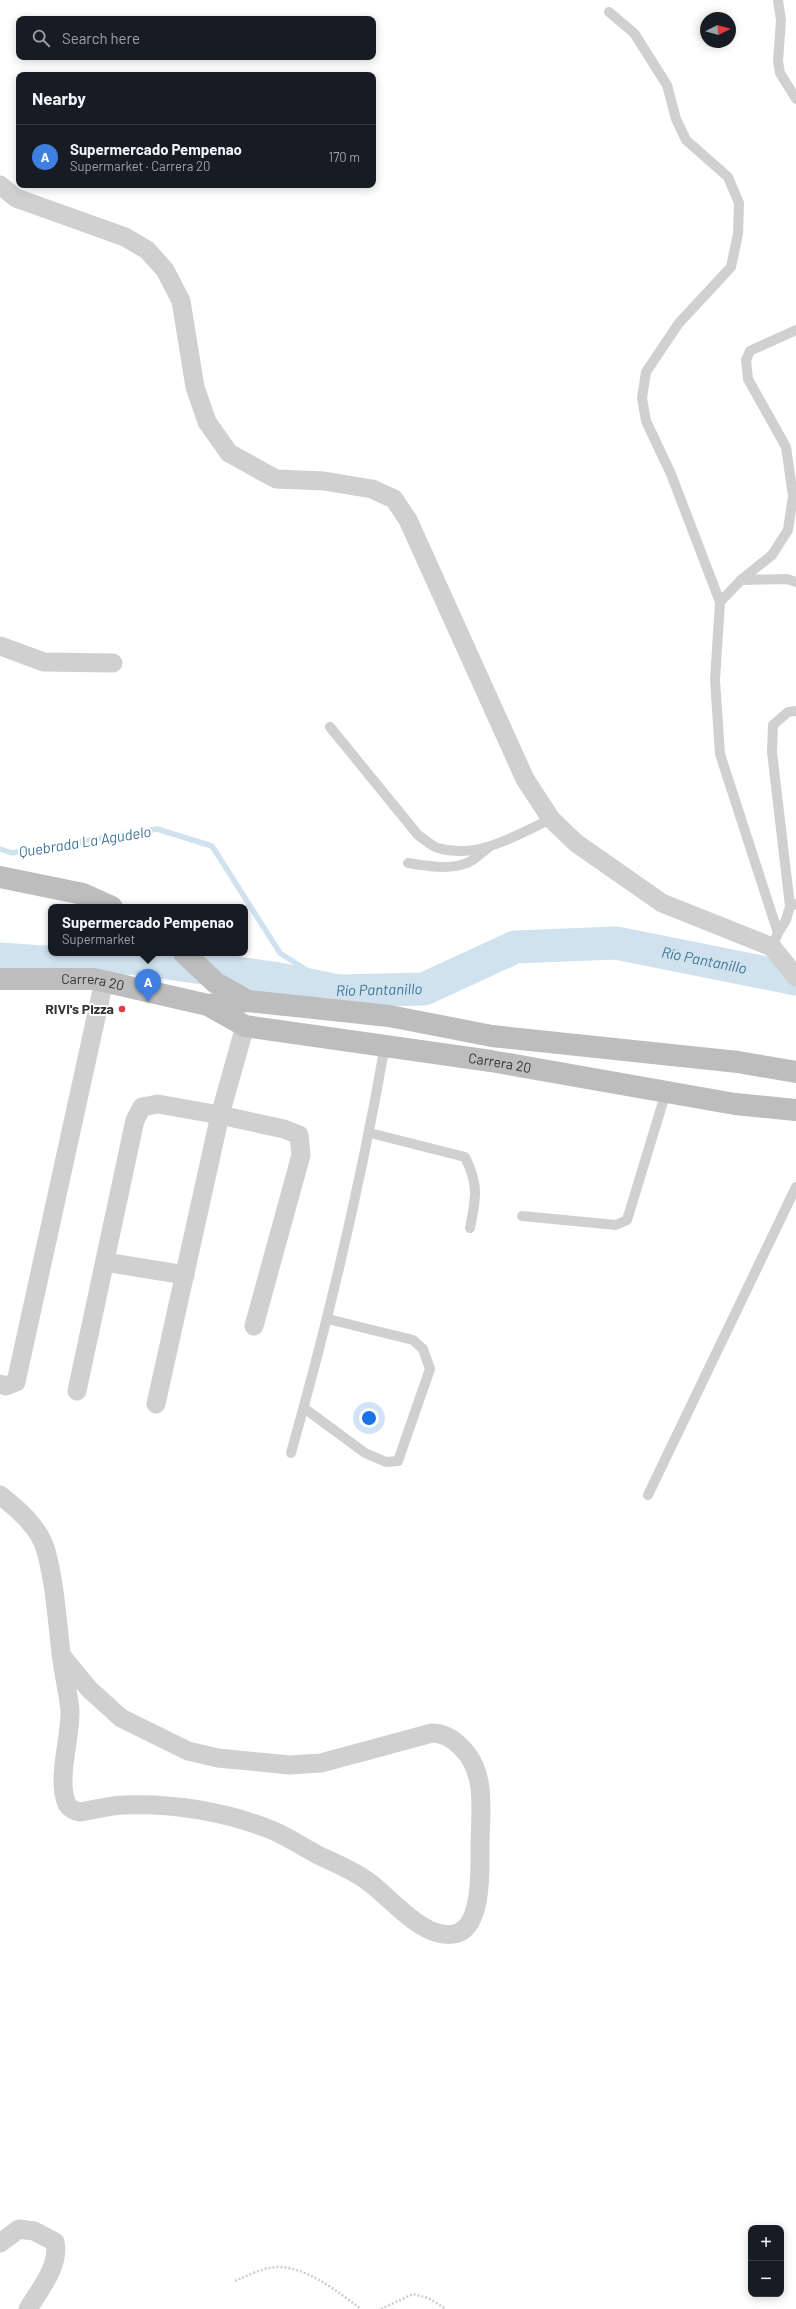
<!DOCTYPE html>
<html lang="en">
<head>
<meta charset="utf-8">
<style>
  :root { --surface:#171b24; --page:#20242c; --text:#f1f3f6; --muted:#9ea1a6; --line:#363941; --accent:#e63946 }
  body { margin:0; font-family:Barlow,sans-serif; background:var(--page); color:var(--text) }
  .controls { position:absolute; right:12px; bottom:12px; display:grid; overflow:hidden; border-radius:8px; box-shadow:0 2px 10px #0003 }
  .controls button { width:36px; height:36px; display:grid; place-items:center; padding:0; border:0; border-bottom:1px solid var(--line); background:var(--surface); color:var(--text); font:20px sans-serif }
  .compass { position:absolute; left:700px; top:12px; width:36px; height:36px; border-radius:50%; background:var(--surface); box-shadow:0 2px 10px #0003; rotate:84deg }
  .you { position:absolute; left:369px; top:1418px; width:14px; height:14px; margin:-10px; border:3px solid #fff; border-radius:50%; background:#1a73e8; box-shadow:0 0 0 6px #1a73e833 }
  .badge { display:grid; place-items:center; width:26px; height:26px; border-radius:50%; background:var(--accent); color:#fff; font-size:13px; font-weight:700 }
  .pin { position:absolute; translate:-50% -33px; filter:drop-shadow(0 1px 2px #0008) }
  .pin::after { content:''; position:absolute; top:21px; width:14px; height:12px; background:inherit; clip-path:polygon(0 0,100% 0,50% 100%) }
  .popup { position:absolute; left:48px; top:904px; width:200px; height:52px; box-sizing:border-box; display:grid; place-content:center; border-radius:8px; background:var(--surface); filter:drop-shadow(0 1px 3px #0005); font-size:13px; white-space:nowrap; color:var(--muted) }
  .popup b { font-size:15px; color:var(--text) }
  .popup::after { content:''; position:absolute; left:50%; top:100%; margin-left:-8px; border:8px solid transparent; border-top-color:var(--surface) }
  .list { margin:0; padding:0; list-style:none }
  h2 { display:flex; justify-content:space-between; align-items:center; height:52px; margin:0; padding:0 16px; font-size:17px }
  h2 small { font-size:13px; font-weight:400; color:var(--muted) }
  .list li { display:grid; grid-template-columns:26px 1fr auto; gap:12px; align-items:center; box-sizing:border-box; height:64px; padding:0 16px; border-top:1px solid var(--line) }
  .list b { display:block; font-size:15px; white-space:nowrap }
  .list p { margin:0; font-size:13px; white-space:nowrap; color:var(--muted) }
  .list em { font-size:13px; font-style:normal; color:var(--muted) }
  .icon { flex:none; width:22px; height:22px; fill:none; stroke:currentColor; stroke-width:2; stroke-linecap:round; stroke-linejoin:round }
  .map { position:relative; flex:none; width:796px; height:2309px; overflow:hidden }
  .search { position:absolute; background:var(--surface); box-shadow:0 2px 10px #0003; left:16px; top:16px; width:360px; height:44px; display:flex; align-items:center; gap:10px; box-sizing:border-box; padding:0 14px; border-radius:8px; color:var(--muted); font-size:15px }
  .panel { position:absolute; background:var(--surface); box-shadow:0 2px 10px #0003; left:16px; top:72px; width:360px; height:116px; border-radius:8px }
  .map>svg:first-child { display:block }
  .lines { fill:none; stroke-linecap:round; stroke-linejoin:round }
  .stream { stroke:#cfe2ee; stroke-width:5.5 }
  .river { stroke:#cfe2ee; stroke-width:33 }
  .path { stroke:#cdcdcd; stroke-width:2.5; stroke-dasharray:2 2; stroke-linecap:butt }
  .lane { stroke:#d0d0d0; stroke-width:10 }
  .street { stroke:#d0d0d0; stroke-width:19 }
  .secondary { stroke:#bdbdbd; stroke-width:22 }
  .poi-dot { fill:#e63946; stroke:#fff; stroke-width:1.5 }
  .labels { text-anchor:middle; stroke-width:4; stroke-linejoin:round; paint-order:stroke }
  .street-label { font-size:14px; fill:#333; stroke:#fff }
  .poi-label { font-size:14px; font-weight:bold; fill:#333; stroke:#fff; text-anchor:end }
  .water-label { font-size:15px; font-style:italic; fill:#3f7597; stroke:#fff }
</style>
</head>
<body>
<div class="map">
<svg width="796" height="2309" viewBox="0 0 796 2309">
  <rect width="100%" height="100%" fill="#fff"/>
  <g class="lines">
    <path class="stream" d="M0 849 12 853 157 829 212 846 280 953 339 991"/>
    <path class="river" id="s1" d="M0 959 43 962 132 958 273 978 339 991 424 989 515 947 616 943 796 979"/>
    <g class="path">
      <path d="M235 2281C249 2275 265 2266 282 2267 311 2270 338 2292 361 2309"/>
      <path d="M381 2309 413 2294 428 2298 446 2309"/>
    </g>
    <g class="lane">
      <path d="M778 0 781 20 778 61 780 73 796 99"/>
      <path d="M609 12 634 33 667 85 676 119 686 140 728 177 739 203 738 234 731 267 679 323 646 372 642 398 646 421 671 474 720 602"/>
      <path d="M741 580 787 579 796 582"/>
      <path d="M330 727 418 835C424 839 431 846 438 848 478 860 516 835 551 819"/>
      <path d="M408 863C426 866 450 870 467 863 475 860 482 852 488 848"/>
      <path d="M790 906 772 752 773 725 788 712 796 711"/>
      <path d="M778 933 786 920 790 906 796 904"/>
      <path d="M772 947 778 933 720 754 715 680 720 602 741 580 772 555 788 530 793 496 786 447 748 379 746 360 750 351 796 330"/>
      <path d="M370 1133 465 1157C479 1185 476 1198 470 1228"/>
      <path d="M522 1216 616 1225 627 1220 666 1092"/>
      <path d="M304 1408 365 1453 386 1462 398 1461 430 1369 423 1349 413 1340 328 1319"/>
      <path d="M291 1453C329 1318 361 1183 385 1045"/>
      <path d="M648 1495 796 1187"/>
    </g>
    <g class="street">
      <path d="M0 185 16 198 125 237 147 250 165 270 181 301 195 387 207 422 229 453 276 479 324 481 372 489 394 499 408 520 525 779 551 819 576 843 662 903 772 947 796 977"/>
      <path d="M0 646 44 662 113 663"/>
      <path d="M105 1262 185 1275"/>
      <path d="M0 1384 6 1386 16 1382 104 981"/>
      <path d="M77 1391 135 1120 142 1107 158 1104 220 1115 284 1129 299 1135 301 1155 254 1326"/>
      <path d="M156 1404 220 1115 245 1026"/>
      <path d="M0 1495C18 1509 40 1528 46 1551 55 1584 57 1619 61 1653 63 1672 68 1691 70 1710 71 1738 56 1779 67 1804 70 1809 75 1811 80 1812 94 1810 110 1805 125 1805 174 1803 228 1812 274 1831 290 1838 304 1848 320 1856 335 1863 352 1870 366 1880 390 1896 422 1940 454 1934 483 1929 480 1869 480 1847 480 1812 488 1772 460 1746 452 1738 443 1733 432 1733L321 1763 289 1765 218 1758 188 1751 121 1718 89 1689 61 1655"/>
      <path d="M0 2243 19 2229 34 2231 55 2242C60 2266 40 2289 28 2309"/>
    </g>
    <g class="secondary">
      <path d="M0 877 83 894 112 907"/>
      <path d="M184 953 216 983 248 1001"/>
      <path id="s2" d="M0 979H94L208 1005 245 1026 491 1061 735 1104 796 1110"/>
      <path d="M208 1005 248 1001 389 1016 492 1036 738 1062 796 1072"/>
    </g>
  </g>
  <circle class="poi-dot" cx="122" cy="1009" r="4"/>
  <g class="labels">
    <g class="street-label">
      <text dy="5" stroke="none"><textPath href="#s2" startOffset="93">Carrera 20</textPath></text>
      <text dy="5" stroke="none"><textPath href="#s2" startOffset="511">Carrera 20</textPath></text>
    </g>
    <g class="poi-label">
      <text x="114" y="1014">RIVI's Pizza</text>
    </g>
    <g class="water-label">
      <text transform="translate(85 842) rotate(-9)" y="5">Quebrada La Agudelo</text>
      <text dy="5" stroke="none"><textPath href="#s1" startOffset="718">Río Pantanillo</textPath></text>
      <text dy="5" stroke="none"><textPath href="#s1" startOffset="382">Río Pantanillo</textPath></text>
    </g>
  </g>
</svg>
<div class="controls">
<button>+</button>
<button>−</button>
</div>
<svg class="compass" viewBox="-18 -18 36 36"><path d="M0-13l5 13h-10z" fill="#e53935"/><path d="M0 13l5-13h-10z" fill="#9ea1a6"/></svg>
<div class="you"></div>
<div class="pin badge" style="left:148px;top:1002px;background:#3f7fe0">A</div>
<div class="popup"><b>Supermercado Pempenao</b>Supermarket</div>
<div class="search"><svg class="icon" aria-label="search" viewBox="0 0 24 24"><circle cx="10" cy="10" r="6"/><path d="M15 15l6 6"/></svg>Search here</div>
<section class="panel">
<h2>Nearby<small></small></h2>
<ul class="list">
<li><span class="badge" style="background:#3f7fe0">A</span><div><b>Supermercado Pempenao</b><p>Supermarket · Carrera 20</p></div><em>170 m</em></li>
</ul>
</section>
</div>
</body>
</html>
